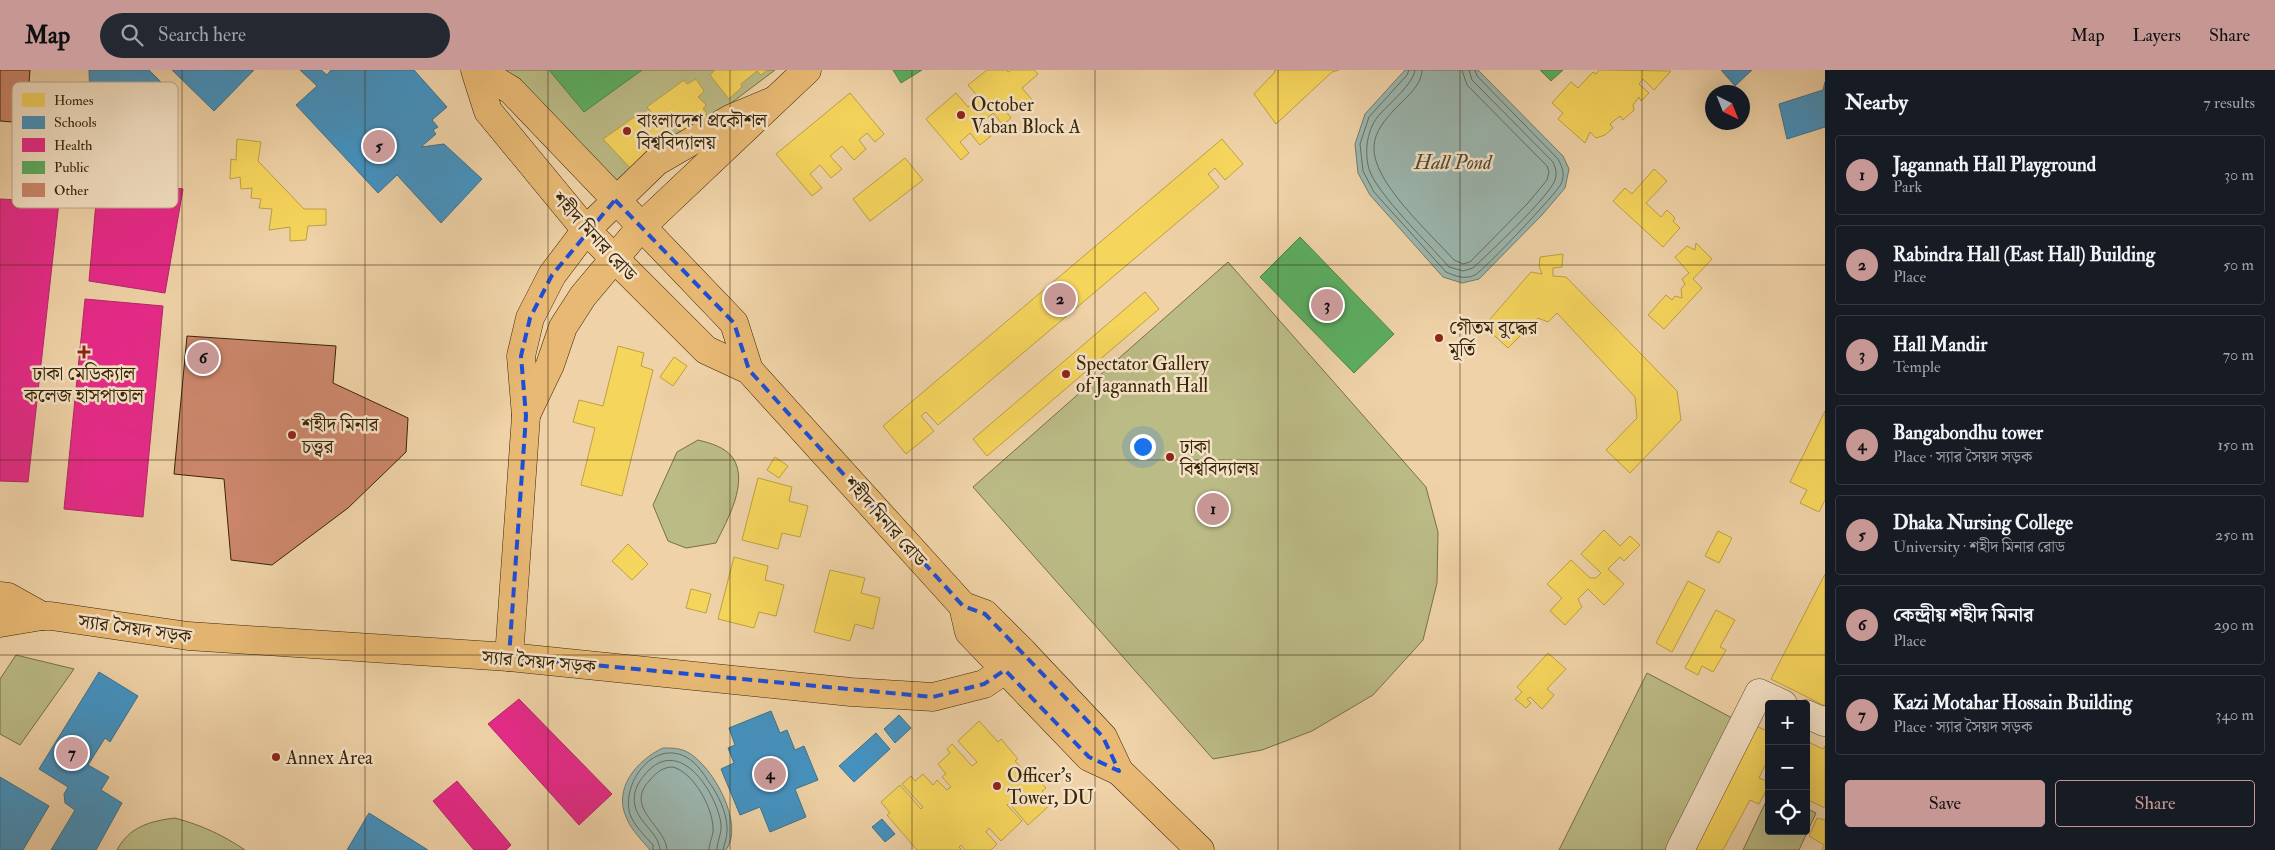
<!DOCTYPE html>
<html lang="en">
<head>
<meta charset="utf-8">
<style>
  :root { --surface:#171b24; --page:#242831; --text:#f1f3f6; --muted:#9ea1a6; --line:#363941; --accent:#c59692 }
  body { margin:0; font-family:"IM FELL Double Pica","Noto Serif Bengali",serif; background:var(--page); color:var(--text) }
  .controls { position:absolute; right:15px; bottom:15px; display:grid; overflow:hidden; border-radius:5px; box-shadow:0 5px 20px #0002 }
  .controls button { width:45px; height:45px; display:grid; place-items:center; padding:0; border:0; border-bottom:1px solid var(--line); background:var(--surface); color:var(--text); font:25px sans-serif }
  .compass { position:absolute; left:1705px; top:15px; width:45px; height:45px; border-radius:50%; background:var(--surface); box-shadow:0 5px 20px #0002; rotate:137deg }
  .you { position:absolute; left:1142px; top:376px; width:18px; height:18px; margin:-12px; border:4px solid #fff; border-radius:50%; background:#1a73e8; box-shadow:0 0 0 8px #1a73e833 }
  .badge { display:grid; place-items:center; width:32px; height:32px; border-radius:50%; background:var(--accent); color:#111; font-size:16px; font-weight:700 }
  .pin { position:absolute; translate:-50% -50%; border:2px solid #fff; box-shadow:0 1px 5px #0006 }
  .list { margin:0; padding:0; list-style:none }
  h2 { display:flex; justify-content:space-between; align-items:center; height:65px; margin:0; padding:0 20px; font-size:21px }
  h2 small { font-size:16px; font-weight:400; color:var(--muted) }
  .list li { display:grid; grid-template-columns:32px 1fr auto; gap:15px; align-items:center; box-sizing:border-box; height:80px; margin:0 10px 10px; padding:0 10px; border:1px solid var(--line); border-radius:5px }
  .list b { display:block; font-size:19px; white-space:nowrap }
  .list p { margin:0; font-size:16px; white-space:nowrap; color:var(--muted) }
  .list em { font-size:16px; font-style:normal; color:var(--muted) }
  .actions { display:flex; gap:10px; padding:15px 20px }
  .actions a { flex:1; padding:11px 0; border:1px solid var(--accent); border-radius:5px; text-align:center; font-size:18px; color:var(--accent) }
  .actions .main { background:var(--accent); color:#111 }
  .icon { flex:none; width:28px; height:28px; fill:none; stroke:currentColor; stroke-width:2; stroke-linecap:round; stroke-linejoin:round }
  .map { position:relative; flex:none; width:1825px; height:780px; overflow:hidden }
  header { display:flex; align-items:center; gap:30px; box-sizing:border-box; height:70px; padding:0 25px; background:var(--accent); color:#111 }
  header strong { font-size:24px }
  nav { display:flex; gap:28px; margin-inline-start:auto; font-size:18px }
  .search { width:350px; height:45px; background:var(--page); display:flex; align-items:center; gap:12px; box-sizing:border-box; padding:0 18px; border-radius:28px; color:var(--muted); font-size:19px }
  main { display:flex }
  aside { flex:1; background:var(--surface) }
  .map>svg:first-child { display:block }
  .green { fill:#bbbb86; stroke:#797048 }
  .water { fill:#9bb6af; stroke:#737c6d }
  .homes { fill:#f6d55c; stroke:#bda043 }
  .schools { fill:#4393c3; stroke:#3f728b }
  .health { fill:#e7298a; stroke:#b22863 }
  .public { fill:#5aae61; stroke:#508547 }
  .lines { fill:none; stroke-linecap:round; stroke-linejoin:round }
  .shore { stroke:#696d5c; stroke-width:1 }
  .building { fill:#cd876c; stroke:#372409 }
  .minor-casing { stroke:#655030; stroke-width:29 }
  .major-casing { stroke:#372409; stroke-width:29 }
  .minor { stroke:#f5e2c6; stroke-width:28 }
  .major { stroke:#e8b974; stroke-width:28 }
  .marked { fill:none; stroke:#1d4ed8; stroke-width:4; stroke-dasharray:10 6; stroke-linejoin:round }
  .grid { fill:none; stroke:#372409; stroke-width:1; stroke-opacity:0.55 }
  .poi-dot { fill:#8f2418; stroke:#f5e2c6; stroke-width:2 }
  .labels { text-anchor:middle; stroke-width:5; stroke-linejoin:round; paint-order:stroke }
  .poi-label { font-size:19px; fill:#372409; stroke:#f5e2c6; text-anchor:start }
  .street-label { font-size:19px; fill:#372409; stroke:#f5e2c6 }
  .water-label { font-size:20px; font-style:italic; fill:#504832; stroke:#f5e2c6 }
  .key { fill:#f5e2c6; stroke:#bca98d; stroke-width:1 }
  .key-label { font-size:14px; fill:#372409 }
</style>
</head>
<body>
<header>
<strong>Map</strong>
<div class="search"><svg class="icon" aria-label="search" viewBox="0 0 24 24"><circle cx="10" cy="10" r="6"/><path d="M15 15l6 6"/></svg>Search here</div>
<nav><a>Map</a><a>Layers</a><a>Share</a></nav>
</header>
<main>
<div class="map">
<svg width="1825" height="780" viewBox="0 0 1825 780">
  <rect width="100%" height="100%" fill="#efd2a7"/>
  <filter id="stains"><feTurbulence type="fractalNoise" baseFrequency=".004" numOctaves="4"/><feColorMatrix values="0 0 0 0 .2 0 0 0 0 .09 0 0 0 0 .02 0 0 0 .5 -.17"/></filter>
  <radialGradient id="worn" r=".72"><stop offset=".6" stop-color="#630" stop-opacity="0"/><stop offset="1" stop-color="#630" stop-opacity=".3"/></radialGradient>
  <g class="green">
    <path d="M505 0H775L613 122Z"/>
    <path d="M1228 192 1426 417 1438 462 1437 513 1423 570 1373 625 1312 661 1262 680 1213 689 973 417Z"/>
    <path d="M698 370C710 373 725 377 733 388 749 413 727 450 716 473L686 478 668 471 653 435 677 382Z"/>
    <path d="M16 585 74 599 20 675 0 664V609Z"/>
    <path d="M1647 603 1736 650 1669 780H1559Z"/>
    <path d="M1769 725V761H1806V738L1816 743 1799 780H1743Z"/>
    <path d="M175 748C201 755 223 765 245 780H117C129 757 150 751 175 748Z"/>
  </g>
  <g class="water">
    <path d="M1405 0H1478L1563 86 1569 99 1565 118 1542 145 1479 209 1462 213 1443 207 1370 125 1358 103 1355 74 1365 44Z"/>
    <path d="M663 678C672 678 681 678 689 683 713 697 745 754 726 780H650C642 770 632 761 627 749 612 719 637 690 663 678Z"/>
  </g>
  <g class="homes">
    <path d="M715 0H767L761 5 757 1 741 14 742 17 729 29 710 5Z"/>
    <path d="M987 0H1007L1008 2 1011 0H1034L1038 4 1022 18 1033 31 1023 39 1013 27 1002 36 1011 48 1003 55 993 43 981 54 991 66 980 75 970 63 960 72 969 83 961 90 926 49 956 23 968 37 979 28 968 15Z"/>
    <path d="M1275 0H1339L1332 2 1276 54 1254 24 1274 3Z"/>
    <path d="M1599 0 1671 1 1654 20 1643 9 1639 14 1649 23 1641 31 1639 27 1633 35 1634 40 1623 50 1620 46 1610 54 1613 58 1605 65 1596 68 1590 62 1585 73 1558 49 1563 43 1552 33 1571 12 1578 18 1593 2 1596 4Z"/>
    <path d="M696 9 704 21 698 27 706 35 703 39 707 43 684 64 676 57 658 71 663 78 634 102 603 69 637 45 641 50 651 42 647 37 684 10 687 14Z"/>
    <path d="M850 23 884 64 875 72 867 63 859 70 866 79 854 90 842 76 830 86 842 99 831 108 820 95 810 104 822 118 812 126 776 84Z"/>
    <path d="M237 69 261 72 258 91 304 139H326V155L308 156 306 170 290 171V157L269 160 272 139 259 138 261 129 251 128 252 118 241 119 240 107 230 109 231 89 236 90Z"/>
    <path d="M1222 69 1243 94 1225 110 1215 98 1208 104 1219 117 938 355 926 342 921 346 934 361 906 384 883 356Z"/>
    <path d="M905 88 923 110 870 151 853 129Z"/>
    <path d="M1654 99 1667 111 1646 133 1661 147 1667 140 1675 148 1673 151 1680 158 1663 177 1613 131 1625 118 1632 124Z"/>
    <path d="M1696 173 1712 189 1693 209 1702 218 1664 259 1648 245 1666 225 1672 230 1675 226 1682 228 1681 219 1685 214 1682 209 1689 203 1675 187 1687 176 1695 180Z"/>
    <path d="M1563 184 1562 197 1553 198V206L1566 207 1677 321 1681 350 1630 403 1606 380 1637 348 1635 327 1557 243 1548 252 1538 248 1508 278 1484 256 1531 202 1542 204 1539 196 1540 187Z"/>
    <path d="M1145 222 1159 239 987 386 973 369Z"/>
    <path d="M618 276 644 283 641 296 653 300 622 426 581 415 595 358 573 352 579 330 603 336Z"/>
    <path d="M674 287 687 296 673 316 660 307Z"/>
    <path d="M1825 341V430L1819 442 1800 433 1807 420 1790 412Z"/>
    <path d="M775 387 788 396 779 408 767 400Z"/>
    <path d="M758 408 792 417 789 431 808 436 800 467 782 463 778 479 742 470Z"/>
    <path d="M1604 460 1620 476 1630 466 1640 475 1624 491 1620 487 1608 499 1624 514 1604 535 1588 519 1578 529 1582 537 1565 555 1550 541 1562 528 1547 514 1571 490 1590 508H1596L1601 503 1581 484Z"/>
    <path d="M1718 461 1732 468 1719 493 1705 486Z"/>
    <path d="M628 474 648 494 632 510 612 491Z"/>
    <path d="M734 487 768 496 765 510 784 515 776 546 759 542 754 558 718 549Z"/>
    <path d="M830 500 865 508 861 523 880 528 873 559 855 554 850 571 814 562Z"/>
    <path d="M1825 504V636L1771 609Z"/>
    <path d="M1688 511 1705 520 1672 582 1656 573Z"/>
    <path d="M691 519 711 524 706 543 686 538Z"/>
    <path d="M1716 540 1735 550 1720 577 1726 580 1713 602 1702 596 1698 605 1685 598Z"/>
    <path d="M1548 583 1566 599 1547 619 1554 625 1542 639 1530 627 1527 629 1531 633 1526 638 1515 629 1522 622 1517 617Z"/>
    <path d="M979 651 998 672 1001 669 1018 689 1015 691 1030 707 1034 705 1046 718 1042 721 1052 733 1028 755 1009 733 1007 735 1022 751 1001 771 989 758 986 762 997 774 991 780H965L961 775 959 777 962 780H917L887 745 890 743 881 732 900 715 921 739 923 737 902 714 911 706 915 711 923 704 933 715 937 710 947 720 951 717 942 707 946 704 938 694 950 683 947 679 952 674 972 696 977 692 958 671Z"/>
    <path d="M1754 655 1769 662V687L1759 708 1769 712V715L1759 734 1750 730 1723 780H1693Z"/>
    <path d="M1806 671 1823 679 1825 676V738L1806 729Z"/>
    <path d="M1817 748 1825 750V780H1822L1824 775 1809 766Z"/>
  </g>
  <g class="schools">
    <path d="M89 0H149L175 26 123 85 91 61Z"/>
    <path d="M172 0H254L214 41Z"/>
    <path d="M300 0H321L327 5 331 0H414L447 37 432 50 438 57 433 60 436 64 421 77 444 74 482 109 441 153 397 105 378 123 296 35 317 16Z"/>
    <path d="M1721 0H1752L1735 16Z"/>
    <path d="M1825 12V57L1787 69 1779 34 1823 20Z"/>
    <path d="M99 602 138 626 110 672 105 668 88 695 109 707 101 720 122 733 96 780H51L75 740 65 733 64 724 68 717 39 699Z"/>
    <path d="M771 641 780 663 787 660 795 680 804 676 818 710 795 719 806 747 770 762 760 737 740 745 721 699 734 693 728 678 735 675 729 658Z"/>
    <path d="M899 645 911 658 895 673 884 659Z"/>
    <path d="M876 663 890 679 854 712 839 696Z"/>
    <path d="M0 707 49 736 23 780H0Z"/>
    <path d="M369 743 428 780H347Z"/>
    <path d="M882 749 895 764 885 772 872 757Z"/>
  </g>
  <g class="health">
    <path d="M98 110 183 119 165 223 89 211Z"/>
    <path d="M0 129 59 132 28 412 0 411Z"/>
    <path d="M85 229 163 236 143 447 64 439Z"/>
    <path d="M519 629 612 724 579 755 488 654Z"/>
    <path d="M457 711 511 775 506 780H474L433 731Z"/>
  </g>
  <g class="public">
    <path d="M549 0H642L584 42Z"/>
    <path d="M893 0H922L901 13Z"/>
    <path d="M1540 0H1563L1551 11Z"/>
    <path d="M1300 167 1394 264 1354 303 1260 207Z"/>
  </g>
  <g class="lines">
    <g class="shore">
      <path d="M1409 0 1407 5 1369 47 1360 74 1363 101 1374 122 1446 202C1455 206 1465 210 1475 205 1484 200 1557 123 1561 114 1565 105 1563 98 1558 89L1477 6 1475 0"/>
      <path d="M1415 0C1414 13 1389 34 1380 44 1367 58 1364 81 1369 99 1376 123 1430 175 1449 197L1463 201 1473 198C1489 183 1549 127 1555 110 1557 103 1556 99 1553 92L1472 10 1469 0"/>
      <path d="M1422 0C1422 16 1404 29 1394 40 1385 50 1375 61 1374 76 1371 111 1431 164 1454 190L1463 194 1470 192 1528 133 1547 110 1549 102 1547 96 1467 15 1462 0"/>
      <path d="M653 780V775C645 766 634 756 630 744 621 715 652 669 686 687 698 693 706 708 713 718 721 731 728 747 727 762 727 768 724 774 723 780"/>
      <path d="M660 780C659 759 629 750 635 722 637 714 643 706 649 700 682 668 717 724 721 754 722 763 717 771 717 780"/>
      <path d="M667 780C666 756 623 738 650 710 657 702 663 697 673 697 694 703 712 737 713 757 714 765 709 772 709 780"/>
    </g>
  </g>
  <g class="building">
    <path d="M0 0H30L26 53 0 51Z"/>
    <path d="M187 266 336 276 333 313 408 348 406 382 348 438 272 495 231 490 224 409 174 404Z"/>
  </g>
  <g class="lines">
    <defs>
      <g id="minor">
        <path d="M1806 644 1824 652 1825 650"/>
        <path d="M1680 780 1759 623 1783 634"/>
      </g>
      <g id="major">
        <path d="M475 0 488 41 586 160 706 280 749 300 963 536 969 562 1089 687 1119 701"/>
        <path d="M478 0 511 20 734 253 749 300"/>
        <path d="M526 345 550 295 563 257 583 226 641 157 807 0"/>
        <path d="M0 526 8 527 42 546"/>
        <path d="M963 536 985 544 1022 581 1103 667 1119 701 1200 780"/>
        <path d="M0 553 42 546H51L188 566 509 587 851 622 933 627 984 614 1005 600 1022 581"/>
        <path d="M509 587 526 346 521 286 530 248 552 205 586 160 656 92 730 49 773 31"/>
      </g>
    </defs>
    <use href="#minor" class="minor-casing"/>
    <use href="#major" class="major-casing"/>
    <use href="#minor" class="minor"/>
    <use href="#major" class="major"/>
  </g>
  <path class="marked" d="M615 130 734 253 749 300 963 536 985 544 1103 667 1119 701 1089 687 1005 600 984 614 933 627 509 587 526 346 521 286 530 248 552 205Z"/>
  <path class="grid" d="M182 0V780M365 0V780M548 0V780M730 0V780M912 0V780M1095 0V780M1278 0V780M1460 0V780M1642 0V780M0 195H1825M0 390H1825M0 585H1825"/>
  <g class="poi-dot">
    <circle cx="961" cy="45" r="5"/>
    <circle cx="627" cy="61" r="5"/>
    <circle cx="1439" cy="268" r="5"/>
    <path d="M81.5 274.5h5v5h5v5h-5v5h-5v-5h-5v-5h5z"/>
    <circle cx="1066" cy="304" r="5"/>
    <circle cx="292" cy="365" r="5"/>
    <circle cx="1170" cy="387" r="5"/>
    <circle cx="276" cy="687" r="5"/>
    <circle cx="997" cy="716" r="5"/>
  </g>
  <g class="labels">
    <g class="poi-label">
      <text x="971" y="41">October<tspan x="971" dy="22">Vaban Block A</tspan></text>
      <text x="637" y="57">বাংলাদেশ প্রকৌশল<tspan x="637" dy="22">বিশ্ববিদ্যালয়</tspan></text>
      <text x="1449" y="264">গৌতম বুদ্ধের<tspan x="1449" dy="22">মূর্তি</tspan></text>
      <text x="1076" y="300">Spectator Gallery<tspan x="1076" dy="22">of Jagannath Hall</tspan></text>
      <text x="84" y="310" text-anchor="middle">ঢাকা মেডিক্যাল<tspan x="84" dy="22">কলেজ হাসপাতাল</tspan></text>
      <text x="302" y="361">শহীদ মিনার<tspan x="302" dy="22">চত্ত্বর</tspan></text>
      <text x="1180" y="383">ঢাকা<tspan x="1180" dy="22">বিশ্ববিদ্যালয়</tspan></text>
      <text x="286" y="694">Annex Area</text>
      <text x="1007" y="712">Officer's<tspan x="1007" dy="22">Tower, DU</tspan></text>
    </g>
    <g class="street-label">
      <text transform="translate(595 166) rotate(47)" y="7">শহীদ মিনার রোড</text>
      <text transform="translate(886 451) rotate(48)" y="7">শহীদ মিনার রোড</text>
      <text transform="translate(135 558) rotate(8)" y="7">স্যার সৈয়দ সড়ক</text>
      <text transform="translate(539 591) rotate(5)" y="7">স্যার সৈয়দ সড়ক</text>
    </g>
    <g class="water-label">
      <text x="1453" y="99">Hall Pond</text>
    </g>
  </g>
  <rect x="12" y="12" width="166" height="126" rx="8" class="key"/>
  <rect x="22" y="23" width="23" height="14" fill="#f6d55c"/>
  <rect x="22" y="46" width="23" height="13" fill="#4393c3"/>
  <rect x="22" y="68" width="23" height="14" fill="#e7298a"/>
  <rect x="22" y="91" width="23" height="13" fill="#5aae61"/>
  <rect x="22" y="113" width="23" height="14" fill="#cd876c"/>
  <g class="key-label">
    <text x="54" y="35">Homes</text>
    <text x="54" y="57">Schools</text>
    <text x="54" y="80">Health</text>
    <text x="54" y="102">Public</text>
    <text x="54" y="125">Other</text>
  </g>
  <rect width="100%" height="100%" filter="url(#stains)"/>
  <rect width="100%" height="100%" fill="url(#worn)"/>
</svg>
<div class="controls">
<button>+</button>
<button>−</button>
<button><svg class="icon" aria-label="locate" viewBox="0 0 24 24"><circle cx="12" cy="12" r="6"/><path d="M12 2v4M12 18v4M2 12h4M18 12h4"/></svg></button>
</div>
<svg class="compass" viewBox="-18 -18 36 36"><path d="M0-13l5 13h-10z" fill="#e53935"/><path d="M0 13l5-13h-10z" fill="#9ea1a6"/></svg>
<div class="you"></div>
<div class="pin badge" style="left:1213px;top:439px">1</div>
<div class="pin badge" style="left:1060px;top:229px">2</div>
<div class="pin badge" style="left:1327px;top:235px">3</div>
<div class="pin badge" style="left:770px;top:704px">4</div>
<div class="pin badge" style="left:379px;top:76px">5</div>
<div class="pin badge" style="left:203px;top:288px">6</div>
<div class="pin badge" style="left:72px;top:683px">7</div>
</div>
<aside>
<h2>Nearby<small>7 results</small></h2>
<ul class="list">
<li><span class="badge">1</span><div><b>Jagannath Hall Playground</b><p>Park</p></div><em>30 m</em></li>
<li><span class="badge">2</span><div><b>Rabindra Hall (East Hall) Building</b><p>Place</p></div><em>50 m</em></li>
<li><span class="badge">3</span><div><b>Hall Mandir</b><p>Temple</p></div><em>70 m</em></li>
<li><span class="badge">4</span><div><b>Bangabondhu tower</b><p>Place · স্যার সৈয়দ সড়ক</p></div><em>150 m</em></li>
<li><span class="badge">5</span><div><b>Dhaka Nursing College</b><p>University · শহীদ মিনার রোড</p></div><em>250 m</em></li>
<li><span class="badge">6</span><div><b>কেন্দ্রীয় শহীদ মিনার</b><p>Place</p></div><em>290 m</em></li>
<li><span class="badge">7</span><div><b>Kazi Motahar Hossain Building</b><p>Place · স্যার সৈয়দ সড়ক</p></div><em>340 m</em></li>
</ul>
<div class="actions"><a class="main">Save</a><a>Share</a></div>
</aside>
</main>
</body>
</html>
